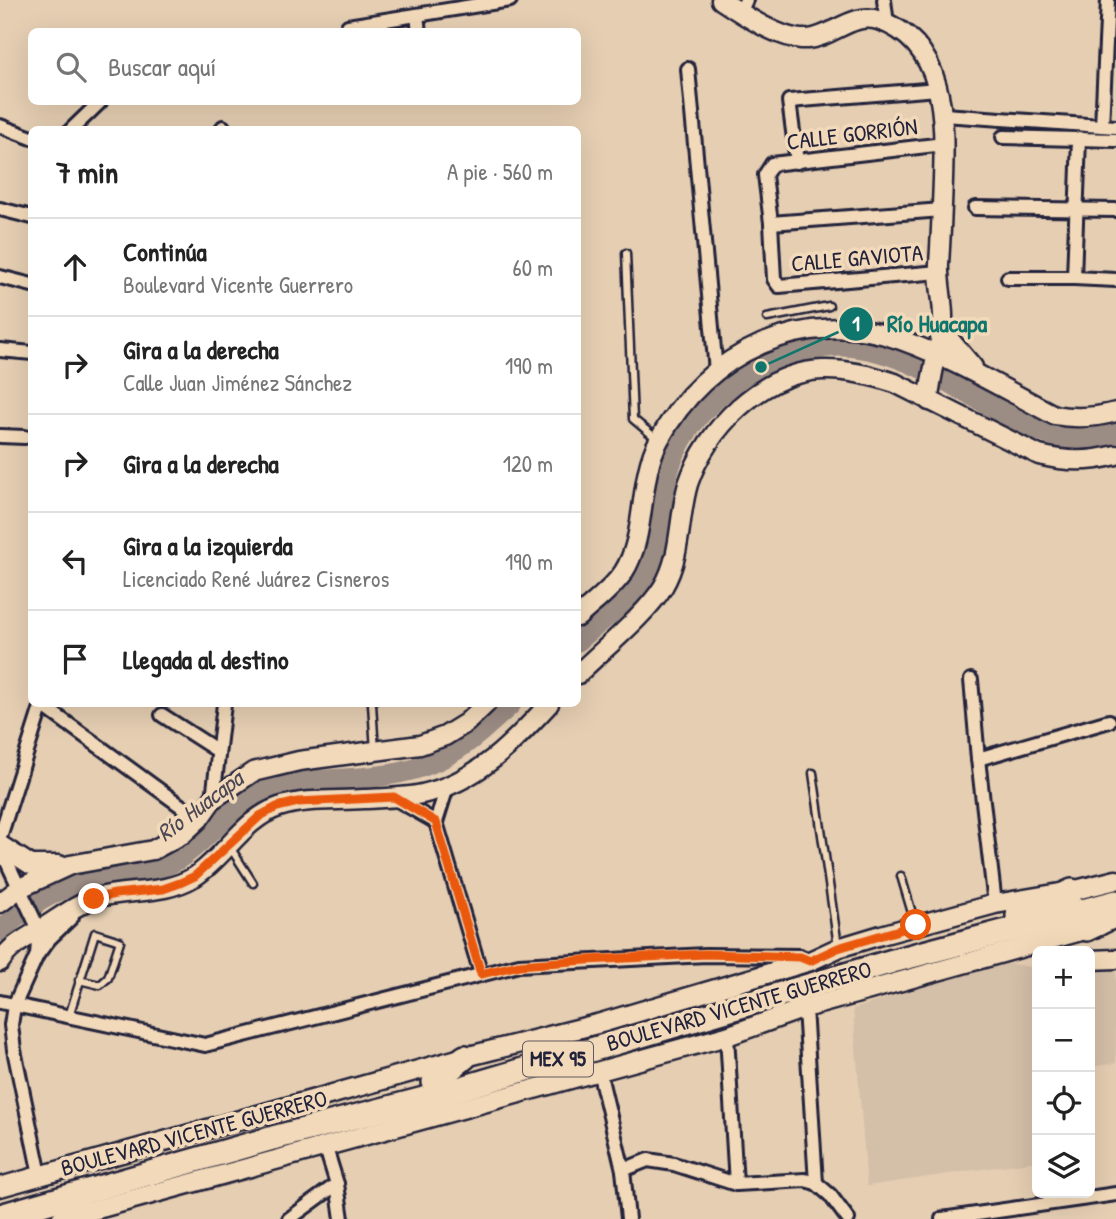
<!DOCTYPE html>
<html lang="es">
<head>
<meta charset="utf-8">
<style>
  :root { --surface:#fff; --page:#f2f2f2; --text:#222; --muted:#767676; --line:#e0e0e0 }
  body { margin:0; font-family:"Patrick Hand",sans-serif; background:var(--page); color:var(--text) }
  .controls { position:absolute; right:21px; bottom:21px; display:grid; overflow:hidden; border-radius:10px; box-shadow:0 7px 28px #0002 }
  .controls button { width:63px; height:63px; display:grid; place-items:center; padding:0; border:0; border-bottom:2px solid var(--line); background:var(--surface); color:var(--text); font:35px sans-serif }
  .stop { position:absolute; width:21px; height:21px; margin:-16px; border:5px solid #ea580c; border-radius:50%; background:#fff }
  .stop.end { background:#ea580c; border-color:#fff; box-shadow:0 2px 7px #0008 }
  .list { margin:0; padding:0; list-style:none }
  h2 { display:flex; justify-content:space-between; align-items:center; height:91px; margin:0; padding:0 28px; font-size:30px }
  h2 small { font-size:23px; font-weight:400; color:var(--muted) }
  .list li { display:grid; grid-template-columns:46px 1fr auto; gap:21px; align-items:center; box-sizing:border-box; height:98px; padding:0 28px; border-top:2px solid var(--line) }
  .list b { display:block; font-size:26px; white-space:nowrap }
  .list p { margin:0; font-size:23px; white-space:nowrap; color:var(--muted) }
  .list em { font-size:23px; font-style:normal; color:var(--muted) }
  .icon { flex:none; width:38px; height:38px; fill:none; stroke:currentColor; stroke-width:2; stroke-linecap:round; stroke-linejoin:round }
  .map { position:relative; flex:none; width:1116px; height:1219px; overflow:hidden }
  .search { position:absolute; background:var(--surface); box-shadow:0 7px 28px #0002; left:28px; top:28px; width:553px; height:77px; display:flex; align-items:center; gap:18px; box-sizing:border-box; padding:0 24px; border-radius:10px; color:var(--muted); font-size:26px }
  .panel { position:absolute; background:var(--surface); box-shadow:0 7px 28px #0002; left:28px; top:126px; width:553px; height:581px; border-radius:10px }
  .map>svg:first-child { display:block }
  .built { fill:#d4bfa8 }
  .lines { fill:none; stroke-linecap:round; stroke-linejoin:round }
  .river { stroke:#9b8c84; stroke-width:21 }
  .lane-casing { stroke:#22223b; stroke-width:11 }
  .street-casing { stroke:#22223b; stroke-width:18 }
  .secondary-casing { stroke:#22223b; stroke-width:23 }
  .highway-casing { stroke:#22223b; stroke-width:28 }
  .lane { stroke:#f2d9b9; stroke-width:6 }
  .street { stroke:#f2d9b9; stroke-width:12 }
  .secondary { stroke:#f2d9b9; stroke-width:18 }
  .highway { stroke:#f2d9b9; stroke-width:23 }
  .route { stroke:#ea580c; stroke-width:9 }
  .labels { text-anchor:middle; stroke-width:7; stroke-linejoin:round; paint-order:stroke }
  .shield { fill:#f2d9b9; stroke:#605961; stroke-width:2 }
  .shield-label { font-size:21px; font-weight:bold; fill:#22223b }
  .street-label { font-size:23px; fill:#22223b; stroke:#f2d9b9 }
  .water-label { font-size:24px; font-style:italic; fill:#4c4755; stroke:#f2d9b9 }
  .leader { fill:none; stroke:#0f766e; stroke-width:2.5 }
  .callout-dot { fill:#0f766e; stroke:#f2d9b9; stroke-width:2.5 }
  .mark-label { font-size:21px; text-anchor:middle; font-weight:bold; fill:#fff }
  .callout-label { font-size:24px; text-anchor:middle; font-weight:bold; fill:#0f766e; stroke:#f2d9b9; stroke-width:7; stroke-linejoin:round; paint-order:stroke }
</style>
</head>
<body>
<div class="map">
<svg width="1116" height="1219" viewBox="0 0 1116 1219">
  <rect width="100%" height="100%" fill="#e5ceb2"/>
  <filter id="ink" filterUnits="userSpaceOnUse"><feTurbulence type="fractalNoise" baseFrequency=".0143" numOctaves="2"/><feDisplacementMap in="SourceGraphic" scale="14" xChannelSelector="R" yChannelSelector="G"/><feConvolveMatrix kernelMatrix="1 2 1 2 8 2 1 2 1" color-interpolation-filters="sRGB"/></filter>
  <g filter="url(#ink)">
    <g class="built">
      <path d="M1006 963 1037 968V1161L867 1186 853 1009 938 982Z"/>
      <path d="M1116 969V1063L1090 1067V970Z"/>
    </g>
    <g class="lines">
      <g class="river">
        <path d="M578 641C601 620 629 602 646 574 663 546 659 508 667 476 684 405 767 348 839 346 896 345 956 388 1005 414 1026 425 1049 438 1074 439 1088 440 1102 437 1116 433"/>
        <path d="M0 931C36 898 68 882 116 873 135 870 155 871 173 862 207 843 232 800 269 789 305 778 343 781 380 776 441 769 468 744 511 704"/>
      </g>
      <defs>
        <g id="lane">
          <path d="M626 253 633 419 657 439"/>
          <path d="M767 318 829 306"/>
          <path d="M372 704 375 751"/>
          <path d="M813 773 838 946"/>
          <path d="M230 847 253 883"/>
          <path d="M901 876 915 923"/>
          <path d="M69 1016 95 933 120 941 108 978 100 985 79 980"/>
        </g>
        <g id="street">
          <path d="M884 0 887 24"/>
          <path d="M740 13 746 0"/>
          <path d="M417 15 419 32"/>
          <path d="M348 26 510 0"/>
          <path d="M688 69 716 371"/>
          <path d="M944 115 1116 127"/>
          <path d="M0 126 32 138"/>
          <path d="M1102 126 1108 0"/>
          <path d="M71 130 100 102"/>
          <path d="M222 130 223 127"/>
          <path d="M1003 137 1116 140"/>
          <path d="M797 162 789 101 938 89"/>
          <path d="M975 208 1116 210"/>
          <path d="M0 209 32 217"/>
          <path d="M771 223 942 210"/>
          <path d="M939 272 779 286 774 279 771 223 765 175 772 164 944 144"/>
          <path d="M0 277 32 285"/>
          <path d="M1008 278H1074L1116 280"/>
          <path d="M1074 278 1079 138"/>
          <path d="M0 350 32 353"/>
          <path d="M0 436 25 437"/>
          <path d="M971 680 978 759 995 904"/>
          <path d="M42 705 199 819"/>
          <path d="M162 715 218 751"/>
          <path d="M978 759 1109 721"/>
          <path d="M447 787 436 822 481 974"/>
          <path d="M394 798 436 822"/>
          <path d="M213 799 224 704"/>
          <path d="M0 837 42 704"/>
          <path d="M0 847 39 930 37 955 14 1006 11 1025 14 1050 40 1175"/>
          <path d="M37 955 49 939 72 917"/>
          <path d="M0 1002 205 1045 519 965 706 955 800 956 810 961"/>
          <path d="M805 1008 816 1183"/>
          <path d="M727 1036 736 1184"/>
          <path d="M599 1071 623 1170 628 1219"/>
          <path d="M325 1145 337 1184 342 1219"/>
          <path d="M623 1170 648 1160 674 1164 736 1184 805 1180 816 1183 830 1195 848 1219"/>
          <path d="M289 1219 337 1184"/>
          <path d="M942 1219 1116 1194"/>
        </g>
        <g id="secondary">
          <path d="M721 0C742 14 782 41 808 39 832 37 853 12 878 20 946 42 945 120 943 179 942 207 941 235 939 264 938 283 944 303 943 322 940 349 930 374 929 401"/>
          <path d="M943 321 950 340 973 367"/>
          <path d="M578 617C593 603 611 590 623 573 648 534 637 481 659 440 706 352 805 305 901 340 954 359 1004 389 1054 415 1076 419 1094 418 1116 412"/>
          <path d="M578 674C602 650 646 615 663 587 682 555 678 518 688 484 706 429 761 373 822 370 847 369 871 375 895 383L1039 455C1067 462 1089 462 1116 455"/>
          <path d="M0 845 31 865H59"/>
          <path d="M0 903 20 888 70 865 153 850 183 834 199 819 213 799 253 772 299 761 420 745 445 736 466 723 486 704"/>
          <path d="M1090 960 1116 959"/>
          <path d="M0 962C10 946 25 939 41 929 59 918 75 905 96 898 128 889 164 895 194 877 225 857 243 819 279 807 306 798 336 801 364 799 383 798 403 798 422 794 477 782 513 743 549 704"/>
          <path d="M0 1187 465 1057 601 1023 810 961 838 948 881 935 995 904 1072 891 1116 880"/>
          <path d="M61 1219 727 1036 805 1008 1099 926"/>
        </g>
        <g id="highway">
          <path d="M1018 916 1072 891"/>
          <path d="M1087 929 1116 915"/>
          <path d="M434 1082 465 1057"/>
          <path d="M0 1216 273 1138 428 1098 893 961 1116 902"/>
        </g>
      </defs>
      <use href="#lane" class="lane-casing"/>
      <use href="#street" class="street-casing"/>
      <use href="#secondary" class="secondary-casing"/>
      <use href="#highway" class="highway-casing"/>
      <use href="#lane" class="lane"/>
      <use href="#street" class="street"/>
      <use href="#secondary" class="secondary"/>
      <use href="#highway" class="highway"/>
    </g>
  </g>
  <g class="lines" filter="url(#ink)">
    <path class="route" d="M94 899 115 894 163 889 180 883 195 876 260 816 277 807 298 802 394 797 436 822 481 974 519 965 587 960 706 954 800 957 810 961 838 948 916 925"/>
  </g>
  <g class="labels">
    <rect class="shield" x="523" y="1041.5" width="70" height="35" rx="5"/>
    <g class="shield-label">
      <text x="558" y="1066">MEX 95</text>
    </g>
    <g class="street-label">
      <text transform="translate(852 134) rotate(-7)" y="8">CALLE GORRIÓN</text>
      <text transform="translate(857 258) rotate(-5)" y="8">CALLE GAVIOTA</text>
      <text transform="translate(739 1006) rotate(-16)" y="8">BOULEVARD VICENTE GUERRERO</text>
      <text transform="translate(194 1133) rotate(-15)" y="8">BOULEVARD VICENTE GUERRERO</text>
    </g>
    <g class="water-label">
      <text transform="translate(200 806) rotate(-37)" y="8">Río Huacapa</text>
    </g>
  </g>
  <path class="leader" d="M761 367L856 324"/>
  <g class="callout-dot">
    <circle cx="761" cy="367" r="7"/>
    <circle cx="856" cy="324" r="18"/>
  </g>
  <g class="mark-label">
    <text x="856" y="331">1</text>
  </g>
  <g class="callout-label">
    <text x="937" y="332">Río Huacapa</text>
  </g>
</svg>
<div class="controls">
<button>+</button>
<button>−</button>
<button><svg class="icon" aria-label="locate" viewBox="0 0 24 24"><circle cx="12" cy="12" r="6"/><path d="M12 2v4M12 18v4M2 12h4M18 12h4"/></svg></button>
<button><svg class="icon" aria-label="layers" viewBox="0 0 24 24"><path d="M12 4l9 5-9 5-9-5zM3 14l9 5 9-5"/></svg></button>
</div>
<div class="stop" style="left:916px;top:925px"></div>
<div class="stop end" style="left:94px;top:899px"></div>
<div class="search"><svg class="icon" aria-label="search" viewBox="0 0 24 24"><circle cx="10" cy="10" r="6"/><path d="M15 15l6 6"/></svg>Buscar aquí</div>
<section class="panel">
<h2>7 min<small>A pie · 560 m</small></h2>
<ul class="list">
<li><svg class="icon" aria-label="ahead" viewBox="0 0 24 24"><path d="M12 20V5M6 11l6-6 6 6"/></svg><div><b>Continúa</b><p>Boulevard Vicente Guerrero</p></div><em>60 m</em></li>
<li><svg class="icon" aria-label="right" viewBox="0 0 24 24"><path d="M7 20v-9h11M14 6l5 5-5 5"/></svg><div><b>Gira a la derecha</b><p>Calle Juan Jiménez Sánchez</p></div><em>190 m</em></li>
<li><svg class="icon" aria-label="right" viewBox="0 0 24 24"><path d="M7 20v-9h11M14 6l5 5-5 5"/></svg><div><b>Gira a la derecha</b></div><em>120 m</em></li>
<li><svg class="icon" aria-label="left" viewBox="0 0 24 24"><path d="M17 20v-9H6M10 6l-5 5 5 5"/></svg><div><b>Gira a la izquierda</b><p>Licenciado René Juárez Cisneros</p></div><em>190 m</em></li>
<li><svg class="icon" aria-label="arrive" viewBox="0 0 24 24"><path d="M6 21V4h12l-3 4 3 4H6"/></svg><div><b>Llegada al destino</b></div></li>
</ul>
</section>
</div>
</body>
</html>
